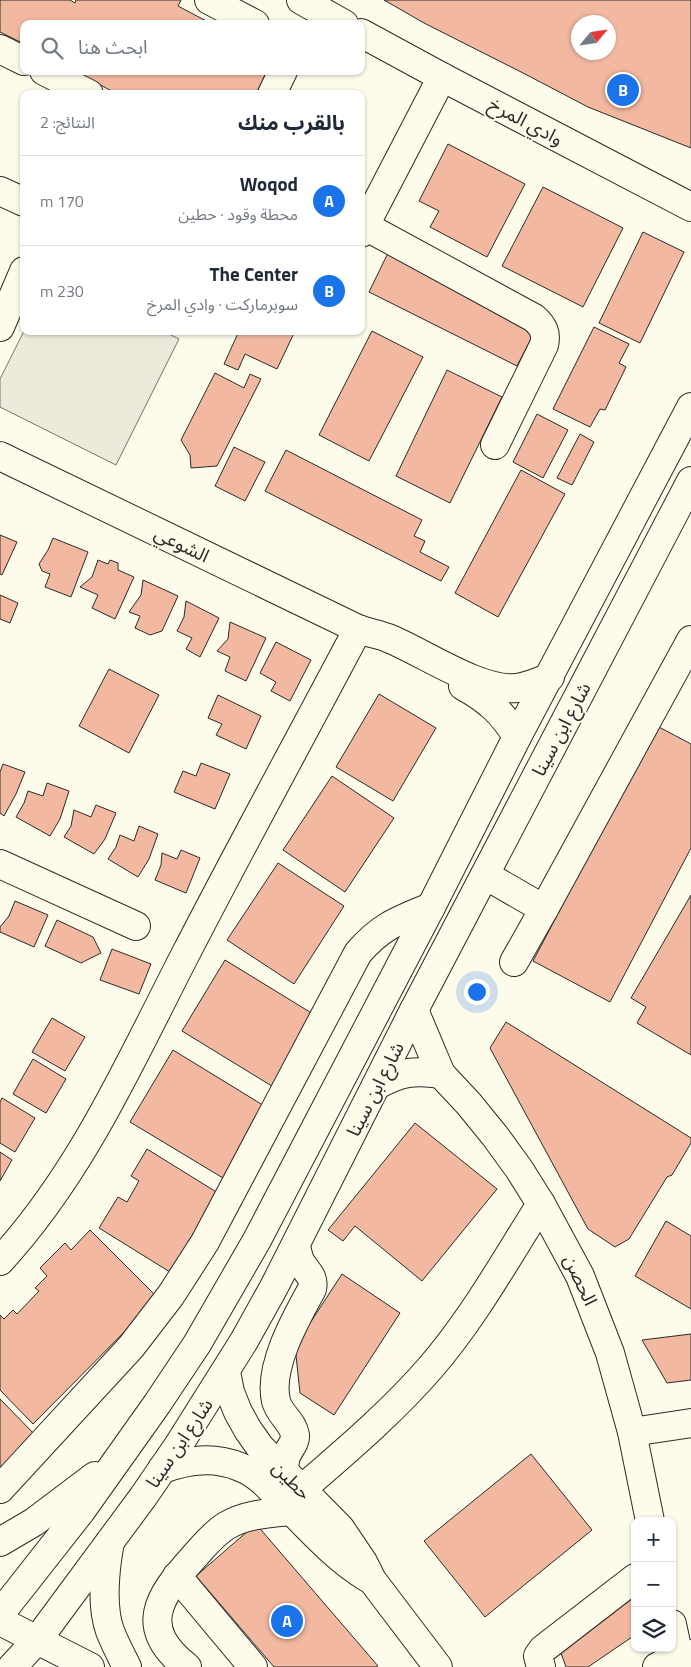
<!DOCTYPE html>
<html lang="ar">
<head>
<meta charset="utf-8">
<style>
  :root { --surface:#fff; --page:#f6f6f7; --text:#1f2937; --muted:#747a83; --line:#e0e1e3; --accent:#1a73e8 }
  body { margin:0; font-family:"Titillium Web","Noto Sans Arabic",sans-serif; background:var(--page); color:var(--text); direction:rtl }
  .controls { position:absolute; right:15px; bottom:15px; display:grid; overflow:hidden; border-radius:10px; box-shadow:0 1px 4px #0004 }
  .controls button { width:45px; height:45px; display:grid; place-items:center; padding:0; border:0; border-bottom:1px solid var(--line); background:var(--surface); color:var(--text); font:25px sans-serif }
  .compass { position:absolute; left:571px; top:15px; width:45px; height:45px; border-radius:50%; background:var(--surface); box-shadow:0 1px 4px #0004; rotate:61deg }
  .you { position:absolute; left:476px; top:991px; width:18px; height:18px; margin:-12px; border:4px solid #fff; border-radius:50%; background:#1a73e8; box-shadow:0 0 0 8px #1a73e833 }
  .badge { display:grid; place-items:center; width:32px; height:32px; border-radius:50%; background:var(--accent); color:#fff; font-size:16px; font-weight:700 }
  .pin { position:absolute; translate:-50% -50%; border:2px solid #fff; box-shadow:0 1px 5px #0006 }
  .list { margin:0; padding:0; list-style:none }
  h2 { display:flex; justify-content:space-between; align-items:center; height:65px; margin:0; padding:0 20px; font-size:21px }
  h2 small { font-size:16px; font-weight:400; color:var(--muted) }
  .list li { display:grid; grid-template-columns:32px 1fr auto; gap:15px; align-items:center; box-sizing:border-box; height:90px; padding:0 20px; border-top:1px solid var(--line) }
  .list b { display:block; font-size:19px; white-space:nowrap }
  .list p { margin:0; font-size:16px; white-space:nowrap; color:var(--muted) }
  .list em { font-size:16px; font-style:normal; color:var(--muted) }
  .icon { flex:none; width:28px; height:28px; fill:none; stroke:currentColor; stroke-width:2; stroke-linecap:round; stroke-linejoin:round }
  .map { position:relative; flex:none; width:691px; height:1667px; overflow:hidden; direction:ltr }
  .search { position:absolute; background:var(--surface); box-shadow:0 1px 4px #0004; left:20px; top:20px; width:345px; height:55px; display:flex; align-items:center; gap:12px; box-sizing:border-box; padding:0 18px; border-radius:10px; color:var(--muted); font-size:19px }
  .panel { position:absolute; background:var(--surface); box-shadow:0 1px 4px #0004; left:20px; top:90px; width:345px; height:245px; border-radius:10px; direction:rtl }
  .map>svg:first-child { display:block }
  .green { fill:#ecebdb; stroke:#74746e }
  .building { fill:#f2b8a0; stroke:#2b2b2b; fill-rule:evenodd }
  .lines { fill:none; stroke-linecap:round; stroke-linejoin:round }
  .minor-casing { stroke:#2b2b2b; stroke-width:30 }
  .minor { stroke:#fdfbea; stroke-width:28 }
  .labels { text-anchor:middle; stroke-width:4; stroke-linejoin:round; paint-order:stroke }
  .street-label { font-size:19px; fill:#2b2b2b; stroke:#fdfbea }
</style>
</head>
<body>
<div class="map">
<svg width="691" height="1667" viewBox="0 0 691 1667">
  <rect width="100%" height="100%" fill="#fdfbea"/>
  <path class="green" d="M24 331H163L179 339 116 465 0 407V379Z"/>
  <g class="building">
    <path d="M0 0H70L75 3 76 0H181L178 6 212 24H24V44L0 32Z"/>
    <path d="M384 0H691V148L588 107 523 73 424 23ZM578 22H608V52H578Z"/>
    <path d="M75 71H267L256 94H117Z"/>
    <path d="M448 144 525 184 487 257 430 227 439 211 419 201Z"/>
    <path d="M543 187 623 228 583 307 502 266Z"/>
    <path d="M643 232 684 252 640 343 599 323Z"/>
    <path d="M388 253 537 327 517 366 369 292Z"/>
    <path d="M594 327 629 344 619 363 626 367 605 410 600 409 590 427 553 409Z"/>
    <path d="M239 331H295L277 369 245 354 238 370 224 364Z"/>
    <path d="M372 331 423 357 369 461 319 435Z"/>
    <path d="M447 370 502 397 450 503 396 476Z"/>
    <path d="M215 373 244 388 250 374 261 379 217 466 191 468 190 455 181 440Z"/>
    <path d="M537 414 568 430 543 478 513 462Z"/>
    <path d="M580 434 594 442 572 485 557 478Z"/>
    <path d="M234 447 265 462 245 501 215 486Z"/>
    <path d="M286 450 422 520 414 536 425 541 420 552 449 567 441 581 265 491Z"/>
    <path d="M521 470 565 494 498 617 455 593Z"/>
    <path d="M0 535 17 542 2 575 0 574Z"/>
    <path d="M53 538 88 552 71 597 45 587 50 574 42 571 39 564 48 550Z"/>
    <path d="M98 560 108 564 110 560 118 563V570L134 577 115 619 92 608 98 595 80 587 92 577Z"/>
    <path d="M143 580 178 596 162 631 150 635 135 628 140 616 129 612 141 595Z"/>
    <path d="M0 595 18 603 10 623 0 619Z"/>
    <path d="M186 601 219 618 200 657 186 649 192 638 177 631 184 617Z"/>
    <path d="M230 622 266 638 246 681 225 671 230 657 217 651 228 639Z"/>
    <path d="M276 642 311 660 290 701 271 691 276 682 260 673Z"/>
    <path d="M109 669 159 695 129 753 79 726Z"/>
    <path d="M379 694 436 728 393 801 336 767Z"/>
    <path d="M218 695 261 716 246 749 216 735 222 724 208 718Z"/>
    <path d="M657 726 691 744V848L610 1002 533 961Z"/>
    <path d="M201 763 230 774 215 809 174 792 183 771 196 776Z"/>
    <path d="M3 764 25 772 16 794 4 816 0 813V772Z"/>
    <path d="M332 776 394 818 345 892 283 850Z"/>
    <path d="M47 783 69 791 60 819 50 836 16 817 24 803 28 791 43 796Z"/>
    <path d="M96 805 116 813 105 839 94 854 64 837 71 826 74 810 91 817Z"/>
    <path d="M139 826 158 834 149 859 138 877 108 859 116 847 120 835 134 841Z"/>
    <path d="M181 850 200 858 186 893 155 880 161 865 162 853 177 859Z"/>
    <path d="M278 863 344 906 294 984 227 940Z"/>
    <path d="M691 895V1055L637 1023 646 1007 631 998Z"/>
    <path d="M15 901 48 915 34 947 0 932V927L9 916Z"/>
    <path d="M57 920 93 937 101 953 81 963 45 946Z"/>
    <path d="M112 949 151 964 139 994 100 980Z"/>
    <path d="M225 960 318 1017 275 1088 182 1031Z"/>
    <path d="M52 1018 85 1037 65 1071 32 1052Z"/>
    <path d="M506 1022 691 1138V1143L672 1175 667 1177 629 1239 615 1247 588 1229 490 1048Z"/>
    <path d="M173 1050 266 1107 223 1178 130 1122Z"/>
    <path d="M33 1059 66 1079 46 1113 13 1094Z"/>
    <path d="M2 1098 35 1118 15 1152 0 1143V1102Z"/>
    <path d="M415 1123 497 1189 422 1281 355 1226 343 1241 328 1230Z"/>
    <path d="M147 1149 218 1193 170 1272 99 1228 118 1197 127 1202 139 1181 131 1176Z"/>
    <path d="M0 1152 12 1160 0 1181Z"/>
    <path d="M666 1221 691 1236V1309L635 1276Z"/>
    <path d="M90 1230 158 1298 33 1424 0 1390V1315L4 1319 13 1310 17 1314 39 1291 35 1288 47 1276 40 1268 65 1243 71 1250Z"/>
    <path d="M342 1274 400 1313 334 1415 300 1393 295 1346Z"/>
    <path d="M691 1334V1380L667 1383 642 1340Z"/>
    <path d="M0 1399 43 1443 0 1482Z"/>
    <path d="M531 1454 592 1530 485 1617 424 1541Z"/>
    <path d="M256 1524 378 1666 376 1667H274L196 1576Z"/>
    <path d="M628 1589 635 1599V1635L588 1667H566L556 1639Z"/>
  </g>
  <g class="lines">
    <defs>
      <g id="minor">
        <path d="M209 0 255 24"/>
        <path d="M301 0 344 24"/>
        <path d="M361 33 442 77 691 207"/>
        <path d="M0 49 24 61"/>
        <path d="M44 71 89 94"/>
        <path d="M272 94 283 71"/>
        <path d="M0 191 24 202"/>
        <path d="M365 226 534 318C543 326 547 333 544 345L495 445"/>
        <path d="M361 233 442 77"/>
        <path d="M0 327 24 271"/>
        <path d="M0 456 358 629C368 633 378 634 388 638 423 652 480 692 517 688 529 686 539 682 550 677"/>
        <path d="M463 686C487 699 503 713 517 737"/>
        <path d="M0 864 136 926"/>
        <path d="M485 875 544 909"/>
        <path d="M514 962 544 909 691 640"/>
        <path d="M414 1010 441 1074 469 1104 495 1136 519 1169 541 1204 580 1276 610 1353 632 1432 650 1521"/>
        <path d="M377 1085C400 1072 414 1070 441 1074"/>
        <path d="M0 1261C81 1173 129 1064 183 959 240 848 300 739 358 629"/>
        <path d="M226 1372 230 1392 238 1412 248 1430 260 1447 340 1528 363 1562 372 1580 438 1667"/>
        <path d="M632 1432 691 1423"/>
        <path d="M162 1469C188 1460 213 1456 240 1467 257 1473 270 1488 282 1501 309 1528 335 1558 368 1578"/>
        <path d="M283 1471C284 1466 285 1461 286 1456 289 1449 296 1442 295 1435 293 1422 279 1414 276 1401 268 1367 296 1318 312 1289 315 1276 306 1272 300 1261 298 1256 297 1251 296 1245"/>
        <path d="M0 1489 131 1347 171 1295 205 1242 358 953C381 926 399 920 431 907"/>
        <path d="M302 1489C347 1450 392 1412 431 1367 474 1317 506 1259 541 1204"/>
        <path d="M0 1542 34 1522 95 1476"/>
        <path d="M110 1542C105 1568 101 1606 110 1631 115 1644 121 1655 127 1667"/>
        <path d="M177 1576 253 1667"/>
        <path d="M0 1614 81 1511 157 1404 197 1344 257 1240 431 907 517 737 691 407"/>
        <path d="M0 1621 90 1667"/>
        <path d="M672 1624 681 1667"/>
        <path d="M12 1667 38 1639 143 1497 178 1446 244 1341 274 1287 414 1010 691 481"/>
        <path d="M187 1667C137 1628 158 1597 193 1558 203 1547 213 1534 226 1526 246 1514 270 1513 293 1511"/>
        <path d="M541 1667 538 1656 543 1649 635 1578"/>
        <path d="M657 1667 679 1656 691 1654"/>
      </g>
    </defs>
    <use href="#minor" class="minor-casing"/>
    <use href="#minor" class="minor"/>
  </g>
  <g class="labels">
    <g class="street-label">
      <text transform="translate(526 121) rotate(28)" y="7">وادي المرخ</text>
      <text transform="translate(182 544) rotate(26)" y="7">الشوعي</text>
      <text transform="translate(561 729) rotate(-62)" y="7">شارع ابن سينا</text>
      <text transform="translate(375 1089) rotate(-63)" y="7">شارع ابن سينا</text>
      <text transform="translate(581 1280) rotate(65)" y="7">الحصن</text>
      <text transform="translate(179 1443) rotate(-56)" y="7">شارع ابن سينا</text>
      <text transform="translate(292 1480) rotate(45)" y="7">حطين</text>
    </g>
  </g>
</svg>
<div class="controls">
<button>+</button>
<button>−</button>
<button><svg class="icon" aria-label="layers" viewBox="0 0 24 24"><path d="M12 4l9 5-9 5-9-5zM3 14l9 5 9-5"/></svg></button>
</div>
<svg class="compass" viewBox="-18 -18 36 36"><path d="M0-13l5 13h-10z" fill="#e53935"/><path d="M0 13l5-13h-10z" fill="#747a83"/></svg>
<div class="you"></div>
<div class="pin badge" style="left:287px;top:1621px">A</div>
<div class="pin badge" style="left:623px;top:90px">B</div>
<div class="search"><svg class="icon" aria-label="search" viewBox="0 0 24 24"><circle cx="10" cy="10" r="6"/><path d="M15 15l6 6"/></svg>ابحث هنا</div>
<section class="panel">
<h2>بالقرب منك<small>النتائج: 2</small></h2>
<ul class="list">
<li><span class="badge">A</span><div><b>Woqod</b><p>محطة وقود · حطين</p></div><em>170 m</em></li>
<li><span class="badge">B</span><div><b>The Center</b><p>سوبرماركت · وادي المرخ</p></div><em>230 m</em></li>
</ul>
</section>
</div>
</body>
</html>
